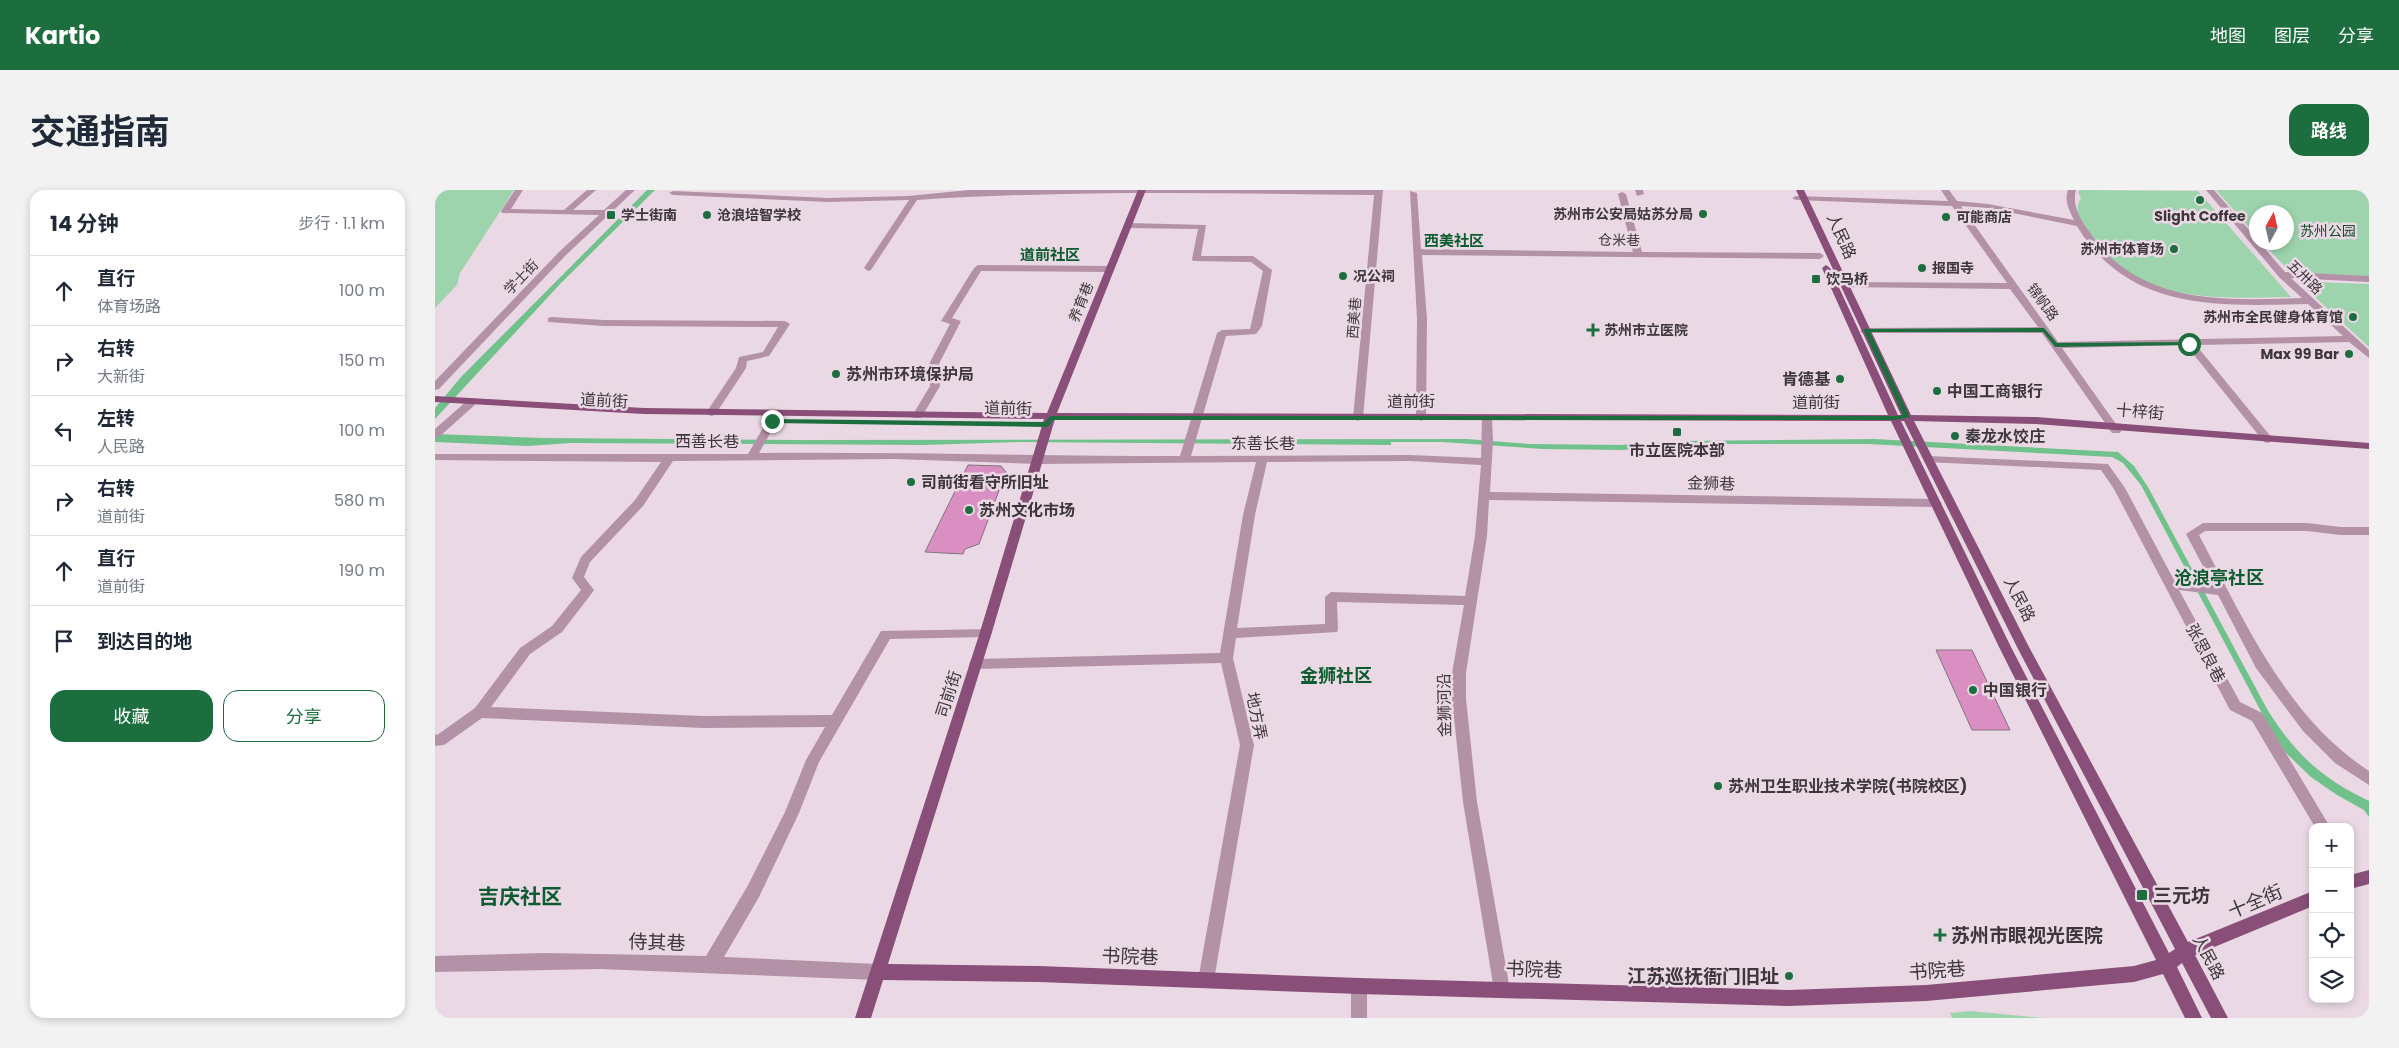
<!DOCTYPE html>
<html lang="zh">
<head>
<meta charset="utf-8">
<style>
  :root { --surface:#fff; --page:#f2f2f3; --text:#1f2937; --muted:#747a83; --line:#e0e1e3; --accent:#1c6e3f }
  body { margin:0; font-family:Poppins,"Noto Sans SC",sans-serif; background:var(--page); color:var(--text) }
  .controls { position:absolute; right:15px; bottom:15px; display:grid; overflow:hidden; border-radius:10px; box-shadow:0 2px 8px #0003 }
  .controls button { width:45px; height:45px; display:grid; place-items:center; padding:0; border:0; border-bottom:1px solid var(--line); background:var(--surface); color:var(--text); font:25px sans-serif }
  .compass { position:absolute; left:1814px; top:15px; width:45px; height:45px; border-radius:50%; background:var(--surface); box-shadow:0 2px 8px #0003; rotate:8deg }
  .stop { position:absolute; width:15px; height:15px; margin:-11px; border:4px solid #1c6e3f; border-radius:50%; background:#fff }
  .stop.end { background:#1c6e3f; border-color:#fff; box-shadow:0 1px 5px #0008 }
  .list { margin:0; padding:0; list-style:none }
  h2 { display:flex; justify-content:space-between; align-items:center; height:65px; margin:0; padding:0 20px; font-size:21px }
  h2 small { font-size:16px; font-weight:400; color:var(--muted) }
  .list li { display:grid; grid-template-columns:32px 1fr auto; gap:15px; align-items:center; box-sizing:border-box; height:70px; padding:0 20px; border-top:1px solid var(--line) }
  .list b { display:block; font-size:19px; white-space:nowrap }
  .list p { margin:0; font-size:16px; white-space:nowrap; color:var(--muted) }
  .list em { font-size:16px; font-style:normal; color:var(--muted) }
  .actions { display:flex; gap:10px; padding:15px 20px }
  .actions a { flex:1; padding:11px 0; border:1px solid var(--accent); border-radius:15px; text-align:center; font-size:18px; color:var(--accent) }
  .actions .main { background:var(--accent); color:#fff }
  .icon { flex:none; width:28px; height:28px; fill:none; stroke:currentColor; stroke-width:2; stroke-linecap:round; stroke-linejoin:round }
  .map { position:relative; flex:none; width:1934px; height:828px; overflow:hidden; border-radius:15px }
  header { display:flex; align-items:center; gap:30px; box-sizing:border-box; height:70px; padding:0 25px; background:var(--accent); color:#fff }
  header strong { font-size:24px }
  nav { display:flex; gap:28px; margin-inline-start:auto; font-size:18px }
  .intro { display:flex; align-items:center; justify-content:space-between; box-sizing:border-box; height:120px; padding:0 30px }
  h1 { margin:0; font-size:35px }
  .button { padding:12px 22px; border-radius:15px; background:var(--accent); color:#fff; font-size:18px; font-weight:700 }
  main { display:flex; gap:30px; padding:0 30px }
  aside { flex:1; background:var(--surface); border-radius:15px; box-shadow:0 2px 8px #0003 }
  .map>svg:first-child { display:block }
  .green { fill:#9dd4ad }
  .water { fill:#70c18b }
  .building { fill:#da8fc2; stroke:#82737d }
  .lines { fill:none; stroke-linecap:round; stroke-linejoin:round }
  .minor { fill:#b391a7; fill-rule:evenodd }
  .major { fill:#894f78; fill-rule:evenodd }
  .route { fill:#1c6e3f }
  .poi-dot { fill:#1c6e3f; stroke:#ead9e4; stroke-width:2 }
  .labels { text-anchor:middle; stroke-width:5; stroke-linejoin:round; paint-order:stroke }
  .far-poi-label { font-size:14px; font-weight:bold; fill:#3d363a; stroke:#ead9e4; text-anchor:start }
  .far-park-label { font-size:14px; fill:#124f2c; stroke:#ead9e4 }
  .far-street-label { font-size:14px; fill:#3d363a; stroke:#ead9e4 }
  .far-neighbourhood-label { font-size:15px; font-weight:bold; fill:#0d5c31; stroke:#ead9e4 }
  .street-label { font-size:16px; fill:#3d363a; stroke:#ead9e4 }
  .poi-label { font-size:16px; font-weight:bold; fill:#3d363a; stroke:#ead9e4; text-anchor:start }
  .neighbourhood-label { font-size:18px; font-weight:bold; fill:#0d5c31; stroke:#ead9e4 }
  .near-poi-label { font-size:19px; font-weight:bold; fill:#3d363a; stroke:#ead9e4; text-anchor:start }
  .near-street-label { font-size:19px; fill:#3d363a; stroke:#ead9e4 }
  .near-neighbourhood-label { font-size:21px; font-weight:bold; fill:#0d5c31; stroke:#ead9e4 }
</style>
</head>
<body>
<header>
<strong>Kartio</strong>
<nav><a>地图</a><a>图层</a><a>分享</a></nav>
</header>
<div class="intro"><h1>交通指南</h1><a class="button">路线</a></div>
<main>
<aside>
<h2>14 分钟<small>步行 · 1.1 km</small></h2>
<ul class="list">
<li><svg class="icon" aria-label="ahead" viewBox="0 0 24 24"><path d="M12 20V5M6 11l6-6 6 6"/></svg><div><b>直行</b><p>体育场路</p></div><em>100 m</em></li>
<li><svg class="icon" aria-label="right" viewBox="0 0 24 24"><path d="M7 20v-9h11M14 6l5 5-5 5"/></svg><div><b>右转</b><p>大新街</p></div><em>150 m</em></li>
<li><svg class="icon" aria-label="left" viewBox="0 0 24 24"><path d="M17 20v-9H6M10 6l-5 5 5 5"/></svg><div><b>左转</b><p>人民路</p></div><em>100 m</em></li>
<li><svg class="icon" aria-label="right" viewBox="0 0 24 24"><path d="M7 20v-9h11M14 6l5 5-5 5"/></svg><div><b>右转</b><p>道前街</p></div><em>580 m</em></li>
<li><svg class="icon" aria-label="ahead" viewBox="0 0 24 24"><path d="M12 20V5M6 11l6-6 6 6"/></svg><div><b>直行</b><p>道前街</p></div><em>190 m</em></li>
<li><svg class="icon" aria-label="arrive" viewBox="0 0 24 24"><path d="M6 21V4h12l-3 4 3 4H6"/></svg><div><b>到达目的地</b></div></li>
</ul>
<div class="actions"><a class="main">收藏</a><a>分享</a></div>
</aside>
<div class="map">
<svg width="1934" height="828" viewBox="0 0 1934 828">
  <rect width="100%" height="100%" fill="#ead9e4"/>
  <g class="green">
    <path d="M4 0H79L25 83 22 95 0 118V6Z"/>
    <path d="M1645 0 1763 1 1856 107C1781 108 1698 115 1653 42 1646 30 1638 21 1646 8L1643 2Z"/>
    <path d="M1781 0H1934V86L1863 84 1851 78 1828 53 1852 52V22H1822L1821 45Z"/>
    <path d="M1877 92 1934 94V157L1868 96Z"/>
    <path d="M1536 821 1607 828H1517L1515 823Z"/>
  </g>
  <g class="water">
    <path d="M212 0H220L126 93 0 229V218L26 187Z"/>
    <path d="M0 244 108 248 363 250 1032 249 1094 254 1185 255 1241 251 1439 249 1683 262 1699 276 1713 297 1832 519C1860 564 1886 588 1934 611V627L1929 620 1902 605 1876 587 1851 563 1830 529 1706 295 1688 273 1677 267 1433 254H1263L1188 260 1108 259 1007 252H956V255L583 252 488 255 136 253 93 256 0 252Z"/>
  </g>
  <g class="building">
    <path d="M533 275 566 276 571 282 544 354 530 359 528 364 490 362Z"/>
    <path d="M1501 460H1537L1575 540H1537Z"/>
  </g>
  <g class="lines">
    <g class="minor">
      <path d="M80 0H88L76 19 129 20 152 0H161L138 20H169L191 0H200L130 66 4 199 0 200V191L124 62 164 25 67 23 66 21Z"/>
      <path d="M534 0H948L928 228 923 231 918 228 939 5C787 3 634 0 482 10L436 80 433 81 429 78 474 10 393 12 238 5 234 3 238 1 393 8 473 6Z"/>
      <path d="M1200 0H1208L1209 4 1202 6Z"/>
      <path d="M1506 0H1514L1522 11 1553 14 1639 30C1634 20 1629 11 1633 0H1641C1636 16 1648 33 1656 44 1661 51 1666 59 1673 65 1725 115 1800 110 1867 108L1844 87 1771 0H1779L1822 49V52H1824L1850 82 1934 86V92L1856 88 1934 160V168L1914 152 1761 155 1837 248 1838 250 1833 253 1829 252 1751 155 1627 158 1686 241 1685 243H1677L1607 143H1427L1425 141 1430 138 1603 137 1575 99 1405 97V93L1408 92 1572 93 1517 16 1361 10 1357 8 1361 6 1513 11ZM1526 16 1553 18 1642 36C1693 122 1785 116 1873 114L1908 146 1623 152Z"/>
      <path d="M975 1 982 3 986 59 1198 62 1183 4 1187 2 1191 4 1207 62 1385 63 1389 66 1385 69 987 65 992 129 991 228 986 231 981 228 982 129Z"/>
      <path d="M693 33 771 35 766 66H818L837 80 827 136 821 144 791 146 756 266 975 265 1046 268 1047 228 1052 225 1057 228 1058 250 1055 302 1501 309 1507 313 1501 317 1054 310 1052 346 1031 483V509L1042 612 1075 800 1073 806 1067 808 1061 806 1059 800 1028 612 1017 509V483L1029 415 902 412 903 439 902 442 801 448 798 468 819 555 779 790 777 796 771 798 765 796 763 790 805 555 786 473 541 479 536 478 534 474 536 470 541 469 785 463 808 325 821 272 604 274 458 269 238 271 208 316 155 372 149 387 159 400 157 403 127 442 95 464 56 517 268 526 397 525 446 441 556 439 557 442 556 445 551 447 455 449 384 572 364 623 324 707 289 767 442 774 448 776 450 782 448 788 442 790 165 779 0 782V766L110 763 271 766 312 697 350 622 371 570 390 537 268 538 47 528 9 555 0 556V544L2 545 40 518 85 458 117 436 146 400 137 388 146 367 200 310 226 272 0 270V264H313L333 229 337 228 342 231 324 263C464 262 604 266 745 266L782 143 787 140 815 139 828 81 816 72 758 71 757 69 763 39 690 38V34ZM975 271 1046 275 1040 346 1030 406 896 402 890 407V434L802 438 820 325 832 272Z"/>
      <path d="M543 75 674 76 678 79 674 82 546 81 517 128 526 131 504 174 505 196 486 228H478L477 226 495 196 494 174 515 134 506 131 539 78Z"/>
      <path d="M116 127 169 130 350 131 355 134 334 166 312 171 311 178 280 225 276 226 271 223 301 178 304 167 328 162 343 137 169 136 113 132V128Z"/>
      <path d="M38 208 43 211 42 213 4 247 0 248V239L34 209Z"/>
      <path d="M1494 266 1673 274 1690 298 1739 390 1778 395 1751 344 1768 333H1872L1906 337H1934V345H1906L1872 341H1770L1764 345C1809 430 1851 527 1934 581V595L1900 573 1868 541 1821 478 1783 405 1744 400 1805 512 1827 523 1895 637H1880L1817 531 1795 520 1679 299 1666 280 1490 272 1489 270Z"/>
      <path d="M924 788 930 790 932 796V828H916V796L918 790Z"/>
    </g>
    <g class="major">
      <path d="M703 0H711L622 223 1453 225 1387 78 1391 75 1395 78 1463 225H1466L1361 0H1369L1476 225 1601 227 1934 253V259L1601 234 1479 231 1594 457 1753 752 1878 701V716L1760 765 1793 828H1776L1747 773 1742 777 1767 828H1750L1728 784 1699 792 1491 811 1354 816 924 804 604 792 448 790 436 828H420L545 442 609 229 209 224 0 212V206L209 218 612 223ZM620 229 1456 231 1564 457 1721 770 1699 776 1491 795 1354 800 924 788 604 776 453 774 557 442ZM1466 231H1469L1582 457 1740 759 1734 763 1576 457Z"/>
      <path d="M1934 680V694L1915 699V685Z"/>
    </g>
  </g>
  <path class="route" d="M1609 138 1622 153 1754 152 1757 154 1754 155 1620 157 1608 142H1435L1475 227 1460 230H618L613 237 337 233 334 231 337 229 610 232 615 226H1460L1468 225 1428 139Z"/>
  <g class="poi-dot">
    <circle cx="1765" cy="10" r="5"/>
    <circle cx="1268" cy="24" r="5"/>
    <rect x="171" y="20" width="10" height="10" rx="2.5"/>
    <circle cx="272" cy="25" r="5"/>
    <circle cx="1511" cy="27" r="5"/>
    <circle cx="1739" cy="59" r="5"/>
    <circle cx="1487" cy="78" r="5"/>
    <circle cx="908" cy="86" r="5"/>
    <rect x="1376" y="84" width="10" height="10" rx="2.5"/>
    <circle cx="1918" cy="127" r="5"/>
    <path d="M1155.5 132.5h5v5h5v5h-5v5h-5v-5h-5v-5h5z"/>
    <circle cx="1914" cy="164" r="5"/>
    <circle cx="401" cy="184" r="5"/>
    <circle cx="1405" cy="189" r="5"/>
    <circle cx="1502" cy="201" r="5"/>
    <rect x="1237" y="237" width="10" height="10" rx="2.5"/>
    <circle cx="1520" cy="246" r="5"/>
    <circle cx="476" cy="292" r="5"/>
    <circle cx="534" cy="320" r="5"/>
    <circle cx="1538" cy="500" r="5"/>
    <circle cx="1283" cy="596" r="5"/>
    <rect x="1701" y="699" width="12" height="12" rx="2.5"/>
    <path d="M1502.5 737.5h5v5h5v5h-5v5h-5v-5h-5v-5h5z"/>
    <circle cx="1354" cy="786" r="5"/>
  </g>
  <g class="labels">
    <g class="far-poi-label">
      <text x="1258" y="29" text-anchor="end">苏州市公安局姑苏分局</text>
      <text x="186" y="30">学士街南</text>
      <text x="282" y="30">沧浪培智学校</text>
      <text x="1765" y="31" text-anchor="middle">Slight Coffee</text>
      <text x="1521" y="32">可能商店</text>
      <text x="1729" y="64" text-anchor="end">苏州市体育场</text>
      <text x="1497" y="83">报国寺</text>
      <text x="918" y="91">况公祠</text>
      <text x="1391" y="94">饮马桥</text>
      <text x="1908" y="132" text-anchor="end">苏州市全民健身体育馆</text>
      <text x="1169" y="145">苏州市立医院</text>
      <text x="1904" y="169" text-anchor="end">Max 99 Bar</text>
    </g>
    <g class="far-park-label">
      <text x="1893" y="46">苏州公园</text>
    </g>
    <g class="far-street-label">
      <text transform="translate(1184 50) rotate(1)" y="5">仓米巷</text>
      <text transform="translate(86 87) rotate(-46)" y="5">学士街</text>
      <text transform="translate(1870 87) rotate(44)" y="5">五卅路</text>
      <text transform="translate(646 112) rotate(-68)" y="5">养育巷</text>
      <text transform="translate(1608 112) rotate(54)" y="5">锦帆路</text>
      <text transform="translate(919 128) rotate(-85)" y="5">西美巷</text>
    </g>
    <g class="far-neighbourhood-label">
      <text x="1019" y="56">西美社区</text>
      <text x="615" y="70">道前社区</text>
    </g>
    <g class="street-label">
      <text transform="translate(1407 46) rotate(66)" y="6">人民路</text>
      <text transform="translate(169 210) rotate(3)" y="6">道前街</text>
      <text x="976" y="217">道前街</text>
      <text x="1381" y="218">道前街</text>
      <text transform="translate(573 218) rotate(1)" y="6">道前街</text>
      <text transform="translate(1705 221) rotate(5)" y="6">十梓街</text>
      <text x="272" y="257">西善长巷</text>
      <text x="828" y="259">东善长巷</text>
      <text transform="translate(1276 293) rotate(1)" y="6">金狮巷</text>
      <text transform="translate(1585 409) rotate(63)" y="6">人民路</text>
      <text transform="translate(1771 463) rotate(62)" y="6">张思良巷</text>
      <text transform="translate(513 504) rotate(-72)" y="6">司前街</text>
      <text transform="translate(1009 515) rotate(-91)" y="6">金狮河沿</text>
      <text transform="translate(822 526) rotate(79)" y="6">地方弄</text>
      <text transform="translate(1774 767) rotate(62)" y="6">人民路</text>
    </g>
    <g class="poi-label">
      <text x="411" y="190">苏州市环境保护局</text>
      <text x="1395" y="195" text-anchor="end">肯德基</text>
      <text x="1512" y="207">中国工商银行</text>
      <text x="1530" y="252">秦龙水饺庄</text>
      <text x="1242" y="266" text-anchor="middle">市立医院本部</text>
      <text x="486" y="298">司前街看守所旧址</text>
      <text x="544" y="326">苏州文化市场</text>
      <text x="1548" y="506">中国银行</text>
      <text x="1293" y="602">苏州卫生职业技术学院(书院校区)</text>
    </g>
    <g class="neighbourhood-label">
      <text x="1784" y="394">沧浪亭社区</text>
      <text x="901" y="492">金狮社区</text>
    </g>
    <g class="near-poi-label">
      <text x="1718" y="712">三元坊</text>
      <text x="1516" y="752">苏州市眼视光医院</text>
      <text x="1344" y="793" text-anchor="end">江苏巡抚衙门旧址</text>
    </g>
    <g class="near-street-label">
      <text transform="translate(1820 711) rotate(-23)" y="7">十全街</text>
      <text transform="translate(222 752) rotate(2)" y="7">侍其巷</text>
      <text transform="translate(695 766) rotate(2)" y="7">书院巷</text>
      <text transform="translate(1099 779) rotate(2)" y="7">书院巷</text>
      <text transform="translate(1502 780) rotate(-4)" y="7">书院巷</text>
    </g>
    <g class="near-neighbourhood-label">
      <text x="85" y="714">吉庆社区</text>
    </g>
  </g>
</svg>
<div class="controls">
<button>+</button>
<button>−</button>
<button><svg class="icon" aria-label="locate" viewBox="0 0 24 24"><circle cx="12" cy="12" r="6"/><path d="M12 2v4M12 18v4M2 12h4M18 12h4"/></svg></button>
<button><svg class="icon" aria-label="layers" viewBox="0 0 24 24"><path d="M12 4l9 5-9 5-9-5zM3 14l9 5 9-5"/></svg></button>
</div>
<svg class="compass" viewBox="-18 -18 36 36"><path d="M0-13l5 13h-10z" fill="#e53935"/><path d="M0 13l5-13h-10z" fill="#747a83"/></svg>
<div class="stop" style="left:1754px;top:154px"></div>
<div class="stop end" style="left:337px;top:231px"></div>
</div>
</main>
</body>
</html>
